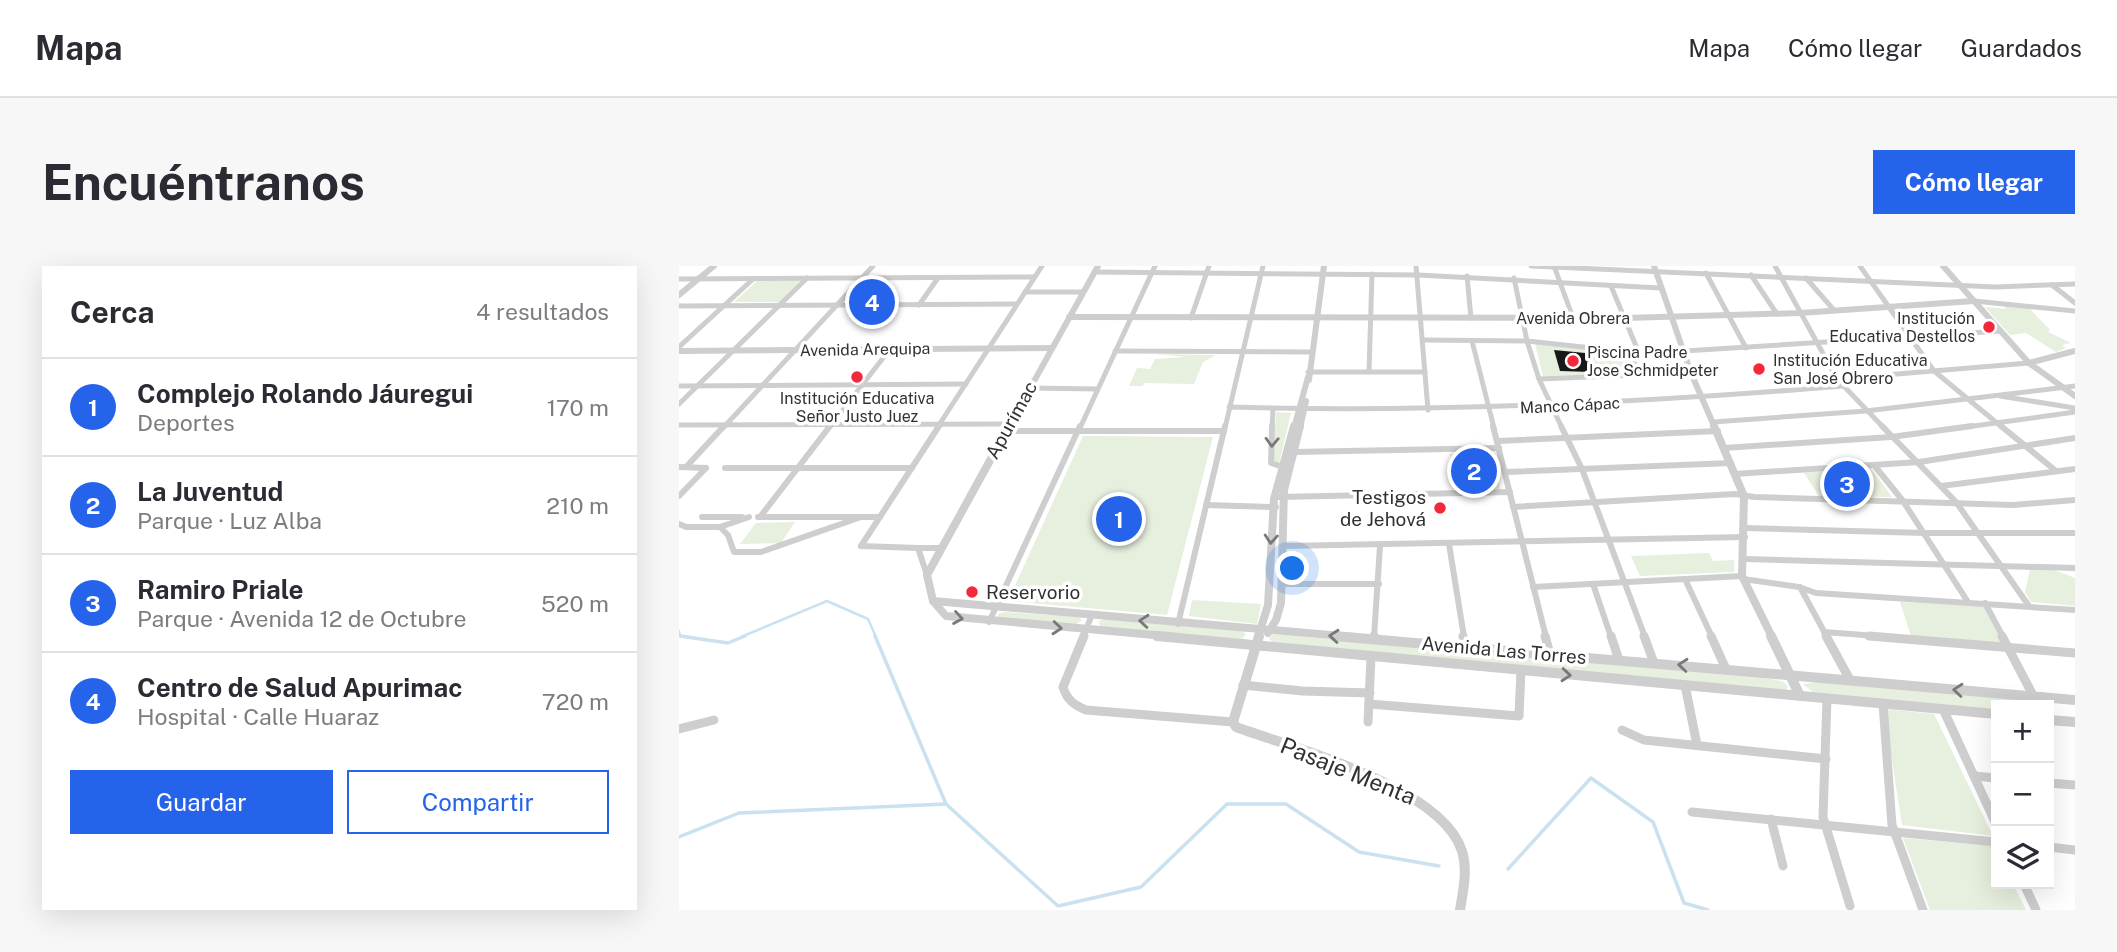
<!DOCTYPE html>
<html lang="es">
<head>
<meta charset="utf-8">
<style>
  :root { --surface:#fff; --page:#f7f7f7; --text:#2b2b33; --muted:#7c7c81; --line:#e1e1e2; --accent:#2563eb }
  body { margin:0; font-family:"Public Sans",sans-serif; background:var(--page); color:var(--text) }
  .controls { position:absolute; right:21px; bottom:21px; display:grid; overflow:hidden; border-radius:0px; box-shadow:0 7px 28px #0002 }
  .controls button { width:63px; height:63px; display:grid; place-items:center; padding:0; border:0; border-bottom:2px solid var(--line); background:var(--surface); color:var(--text); font:35px sans-serif }
  .you { position:absolute; left:614px; top:303px; width:24px; height:24px; margin:-18px; border:5px solid #fff; border-radius:50%; background:#1a73e8; box-shadow:0 0 0 10px #1a73e833 }
  .badge { display:grid; place-items:center; width:46px; height:46px; border-radius:50%; background:var(--accent); color:#fff; font-size:23px; font-weight:700 }
  .pin { position:absolute; translate:-50% -50%; border:4px solid #fff; box-shadow:0 2px 7px #0006 }
  .list { margin:0; padding:0; list-style:none }
  h2 { display:flex; justify-content:space-between; align-items:center; height:91px; margin:0; padding:0 28px; font-size:30px }
  h2 small { font-size:23px; font-weight:400; color:var(--muted) }
  .list li { display:grid; grid-template-columns:46px 1fr auto; gap:21px; align-items:center; box-sizing:border-box; height:98px; padding:0 28px; border-top:2px solid var(--line) }
  .list b { display:block; font-size:26px; white-space:nowrap }
  .list p { margin:0; font-size:23px; white-space:nowrap; color:var(--muted) }
  .list em { font-size:23px; font-style:normal; color:var(--muted) }
  .actions { display:flex; gap:14px; padding:21px 28px }
  .actions a { flex:1; padding:16px 0; border:2px solid var(--accent); border-radius:0px; text-align:center; font-size:24px; color:var(--accent) }
  .actions .main { background:var(--accent); color:#fff }
  .icon { flex:none; width:38px; height:38px; fill:none; stroke:currentColor; stroke-width:2; stroke-linecap:round; stroke-linejoin:round }
  .map { position:relative; flex:none; width:1396px; height:644px; overflow:hidden; border-radius:0px }
  header { display:flex; align-items:center; gap:42px; box-sizing:border-box; height:98px; padding:0 35px; background:var(--surface); border-bottom:2px solid var(--line) }
  header strong { font-size:33px }
  nav { display:flex; gap:38px; margin-inline-start:auto; font-size:24px }
  .intro { display:flex; align-items:center; justify-content:space-between; box-sizing:border-box; height:168px; padding:0 42px }
  h1 { margin:0; font-size:49px }
  .button { padding:18px 32px; border-radius:0px; background:var(--accent); color:#fff; font-size:24px; font-weight:700 }
  main { display:flex; gap:42px; padding:0 42px }
  aside { flex:1; background:var(--surface); border-radius:0px; box-shadow:0 7px 28px #0002 }
  .map>svg:first-child { display:block }
  .green { fill:#e7efde }
  .lines { fill:none; stroke-linecap:round; stroke-linejoin:round }
  .stream-far1 { stroke:#cae1f0; stroke-width:2.5 }
  .stream { stroke:#cae1f0; stroke-width:3.5 }
  .building { fill:#181818 }
  .minor-far2 { stroke:#cecece; stroke-width:5 }
  .minor-far1 { stroke:#cecece; stroke-width:6 }
  .minor { stroke:#cecece; stroke-width:9 }
  .tertiary-far2 { stroke:#cecece; stroke-width:6 }
  .tertiary-far1 { stroke:#cecece; stroke-width:8 }
  .tertiary { stroke:#cecece; stroke-width:10 }
  .oneway { stroke:#787878 }
  .poi-dot { fill:#f3283a; stroke:#fff; stroke-width:2.5 }
  .labels { text-anchor:middle; stroke-width:7; stroke-linejoin:round; paint-order:stroke }
  .far-street-label { font-size:16px; fill:#313131; stroke:#fff }
  .far-poi-label { font-size:16px; fill:#313131; stroke:#fff; text-anchor:start }
  .street-label { font-size:19px; fill:#313131; stroke:#fff }
  .poi-label { font-size:19px; fill:#313131; stroke:#fff; text-anchor:end }
  .near-street-label { font-size:23px; fill:#313131; stroke:#fff }
</style>
</head>
<body>
<header>
<strong>Mapa</strong>
<nav><a>Mapa</a><a>Cómo llegar</a><a>Guardados</a></nav>
</header>
<div class="intro"><h1>Encuéntranos</h1><a class="button">Cómo llegar</a></div>
<main>
<aside>
<h2>Cerca<small>4 resultados</small></h2>
<ul class="list">
<li><span class="badge">1</span><div><b>Complejo Rolando Jáuregui</b><p>Deportes</p></div><em>170 m</em></li>
<li><span class="badge">2</span><div><b>La Juventud</b><p>Parque · Luz Alba</p></div><em>210 m</em></li>
<li><span class="badge">3</span><div><b>Ramiro Priale</b><p>Parque · Avenida 12 de Octubre</p></div><em>520 m</em></li>
<li><span class="badge">4</span><div><b>Centro de Salud Apurimac</b><p>Hospital · Calle Huaraz</p></div><em>720 m</em></li>
</ul>
<div class="actions"><a class="main">Guardar</a><a>Compartir</a></div>
</aside>
<div class="map">
<svg width="1396" height="644" viewBox="0 0 1396 644">
  <rect width="100%" height="100%" fill="#fff"/>
  <g class="green">
    <path d="M122 14 100 36H55L78 15Z"/>
    <path d="M1323 38 1348 40 1371 64 1369 66 1392 77 1383 79 1387 82 1377 86 1347 67 1331 69 1306 41 1327 43Z"/>
    <path d="M856 78 922 83V88L948 90 955 108 864 110Z"/>
    <path d="M477 88 537 89 524 96 515 118 465 117 464 120H450L458 102 471 103 476 93 507 91Z"/>
    <path d="M597 146 612 147 600 198 594 197Z"/>
    <path d="M404 170 534 171 488 349 329 335Z"/>
    <path d="M771 188H813L821 223H776Z"/>
    <path d="M1191 201 1213 231 1140 230 1125 207Z"/>
    <path d="M116 256 102 277 61 278 77 257Z"/>
    <path d="M1030 287 1034 295 1055 294V306L961 310 952 290Z"/>
    <path d="M1351 303 1375 304 1396 312V340L1352 336 1346 326Z"/>
    <path d="M513 334 582 338 578 358 510 350Z"/>
    <path d="M1221 336 1305 340 1324 379 1232 370Z"/>
    <path d="M325 346 399 351 403 354 396 359 319 352V348Z"/>
    <path d="M427 353 562 365 567 368 563 373 421 361 420 355Z"/>
    <path d="M594 368 1093 413 1105 416 1109 421 1107 424 594 376 590 373Z"/>
    <path d="M1139 416 1345 433 1353 439H1317V443L1134 426 1124 418Z"/>
    <path d="M1205 443 1255 448 1314 570 1223 559Z"/>
    <path d="M1224 572 1315 580 1317 585V618H1334L1347 644H1251Z"/>
  </g>
  <g class="lines">
    <g class="stream-far1">
      <path d="M0 365 1 370 11 371"/>
      <path d="M62 371 148 335 189 353 197 371"/>
    </g>
    <g class="stream">
      <path d="M1 370 49 377 66 370"/>
      <path d="M196 370 267 538 379 640 462 621 548 538H607L680 586 760 600"/>
      <path d="M0 571 60 547 267 538"/>
      <path d="M829 603 912 512 974 556 1005 637 1029 644"/>
    </g>
  </g>
  <path class="building" d="M875 84 906 87 913 106 881 105Z"/>
  <g class="lines">
    <g class="minor-far2">
      <path d="M737 0 749 144"/>
      <path d="M852 0 1316 21 1396 18"/>
      <path d="M875 0 894 52"/>
      <path d="M1096 0 1158 113 1205 162"/>
      <path d="M1181 0 1255 105 1324 162"/>
      <path d="M415 6 739 9 981 22"/>
      <path d="M1027 7 1067 82"/>
      <path d="M1072 9 1098 48"/>
      <path d="M788 10 792 52"/>
      <path d="M835 12 848 75 860 113 883 162"/>
      <path d="M1127 12 1154 43"/>
      <path d="M0 13 356 11"/>
      <path d="M1373 19 1396 37"/>
      <path d="M932 20 960 87"/>
      <path d="M346 26H404"/>
      <path d="M1295 35 1396 45"/>
      <path d="M240 39 259 12"/>
      <path d="M0 40 338 38"/>
      <path d="M512 52 530 0"/>
      <path d="M744 74 848 75 960 87H1006"/>
      <path d="M793 75 815 162"/>
      <path d="M0 81 74 13"/>
      <path d="M436 85 632 86"/>
      <path d="M1005 85 1322 65"/>
      <path d="M629 106H746"/>
      <path d="M690 106 693 8"/>
      <path d="M860 113 959 109 952 85"/>
      <path d="M1158 113 1350 97"/>
      <path d="M0 120 287 118"/>
      <path d="M350 122 418 123"/>
      <path d="M1321 130 1396 142"/>
      <path d="M0 138 128 12"/>
      <path d="M550 141C755 147 959 137 1164 120"/>
      <path d="M1034 156 1187 145 1396 120"/>
      <path d="M0 159 329 158"/>
      <path d="M44 162 194 0"/>
      <path d="M150 162 211 83"/>
      <path d="M258 162 363 0"/>
      <path d="M401 162 476 0"/>
      <path d="M546 162 584 0"/>
      <path d="M593 162 594 143"/>
      <path d="M1280 162 1396 146"/>
    </g>
    <g class="minor-far1">
      <path d="M593 160 592 197 604 201"/>
      <path d="M814 160 867 371"/>
      <path d="M882 160 903 203 966 371"/>
      <path d="M1203 160 1277 236 1350 340"/>
      <path d="M1322 160 1377 205"/>
      <path d="M326 165H545"/>
      <path d="M819 175 1039 165"/>
      <path d="M1045 182 1212 171 1293 160"/>
      <path d="M615 186 820 182"/>
      <path d="M1195 199 1224 235 1289 336"/>
      <path d="M0 201 27 202"/>
      <path d="M7 201 45 160"/>
      <path d="M46 202H233"/>
      <path d="M826 206 1052 197"/>
      <path d="M1056 208 1240 196 1396 172"/>
      <path d="M1262 220 1396 203"/>
      <path d="M0 230 27 202"/>
      <path d="M600 231 831 226"/>
      <path d="M527 239 597 241"/>
      <path d="M834 241 1056 228 1075 231 1334 239 1396 234"/>
      <path d="M23 251H63"/>
      <path d="M70 251 41 261 49 269 55 286H82L182 251"/>
      <path d="M79 251H201"/>
      <path d="M81 251 151 160"/>
      <path d="M0 258 7 261H41"/>
      <path d="M1066 262 1246 267H1396"/>
      <path d="M770 278 785 371"/>
      <path d="M182 280 260 160"/>
      <path d="M182 280 239 282 248 309"/>
      <path d="M606 280 1066 271"/>
      <path d="M239 282H261"/>
      <path d="M1065 293 1396 302"/>
      <path d="M1006 313 1033 371"/>
      <path d="M1064 313 1120 321 1137 327 1396 344"/>
      <path d="M602 318H700"/>
      <path d="M914 318 932 371"/>
      <path d="M854 321 1063 310"/>
      <path d="M1121 321 1148 371"/>
      <path d="M1306 337 1324 371"/>
      <path d="M310 356 401 160"/>
      <path d="M499 358 546 160"/>
      <path d="M1145 366 1211 371"/>
      <path d="M404 371 412 351"/>
      <path d="M695 371 701 280"/>
    </g>
    <g class="minor">
      <path d="M405 370 384 421C388 434 395 439 407 444L554 456"/>
      <path d="M784 370 786 381"/>
      <path d="M866 370 871 388"/>
      <path d="M932 370 940 394"/>
      <path d="M965 370 975 397"/>
      <path d="M1032 370 1047 403"/>
      <path d="M1147 370 1171 414"/>
      <path d="M1190 370 1396 387"/>
      <path d="M1323 370 1359 439"/>
      <path d="M695 373V370"/>
      <path d="M564 419 624 425 691 427"/>
      <path d="M1006 419 1018 479"/>
      <path d="M1148 433 1144 551 1171 640"/>
      <path d="M690 438 840 450 842 404"/>
      <path d="M1204 438 1213 559 1244 644"/>
      <path d="M1264 443 1317 558"/>
      <path d="M689 456 692 391"/>
      <path d="M0 463 35 454"/>
      <path d="M943 464 965 474 1147 493"/>
      <path d="M1295 510 1317 512"/>
      <path d="M1370 517 1396 519"/>
      <path d="M1013 546 1317 576"/>
      <path d="M1092 553 1104 600"/>
      <path d="M1370 581 1396 584"/>
      <path d="M1345 618 1357 644"/>
    </g>
    <g class="tertiary-far2">
      <path d="M975 0 1012 107 1036 162"/>
      <path d="M1264 0 1350 97 1396 130"/>
      <path d="M0 29 35 0"/>
      <path d="M390 51 946 52 1121 47 1295 35"/>
      <path d="M0 85 373 82"/>
      <path d="M1350 97 1396 85"/>
      <path d="M630 114 645 0"/>
      <path d="M329 162 419 0"/>
      <path d="M615 162 629 111"/>
      <path d="M621 162 627 135"/>
    </g>
    <g class="tertiary-far1">
      <path d="M330 160 248 309 254 335 267 350 497 371"/>
      <path d="M1035 160 1065 230 1063 310 1093 371"/>
      <path d="M254 335 675 371"/>
      <path d="M589 367 597 354 602 337 605 224 621 160"/>
      <path d="M579 371 589 339 595 233 615 160"/>
    </g>
    <g class="tertiary">
      <path d="M478 370 1317 448"/>
      <path d="M580 370 554 456 557 461C617 483 763 521 783 585 789 604 784 625 781 644"/>
      <path d="M655 370 1396 434"/>
      <path d="M1092 370 1121 430"/>
      <path d="M1370 454 1396 456"/>
    </g>
  </g>
  <defs><path id="oneway-chevron" d="M-2-3.5L2.5 0L-2 3.5" fill="none" stroke-width="1.6" stroke-linecap="round" stroke-linejoin="round" transform="scale(1.75)"/></defs>
  <g class="oneway">
    <use href="#oneway-chevron" transform="translate(593 176) rotate(92)"/>
    <use href="#oneway-chevron" transform="translate(592 273) rotate(94)"/>
    <use href="#oneway-chevron" transform="translate(279 352) rotate(9)"/>
    <use href="#oneway-chevron" transform="translate(465 355) rotate(-175)"/>
    <use href="#oneway-chevron" transform="translate(378 362) rotate(5)"/>
    <use href="#oneway-chevron" transform="translate(655 370) rotate(-175)"/>
    <use href="#oneway-chevron" transform="translate(1004 399) rotate(-175)"/>
    <use href="#oneway-chevron" transform="translate(887 409) rotate(5)"/>
    <use href="#oneway-chevron" transform="translate(1279 424) rotate(-175)"/>
  </g>
  <g class="poi-dot">
    <circle cx="1310" cy="61" r="7"/>
    <circle cx="894" cy="95" r="7"/>
    <circle cx="1080" cy="103" r="7"/>
    <circle cx="178" cy="111" r="7"/>
    <circle cx="761" cy="242" r="7"/>
    <circle cx="293" cy="326" r="7"/>
  </g>
  <g class="labels">
    <g class="far-street-label">
      <text x="894" y="58">Avenida Obrera</text>
      <text transform="translate(186 83) rotate(-1)" y="6">Avenida Arequipa</text>
      <text transform="translate(891 139) rotate(-3)" y="6">Manco Cápac</text>
    </g>
    <g class="far-poi-label">
      <text x="1296" y="58" text-anchor="end">Institución<tspan x="1296" dy="18">Educativa Destellos</tspan></text>
      <text x="908" y="92">Piscina Padre<tspan x="908" dy="18">Jose Schmidpeter</tspan></text>
      <text x="1094" y="100">Institución Educativa<tspan x="1094" dy="18">San José Obrero</tspan></text>
      <text x="178" y="138" text-anchor="middle">Institución Educativa<tspan x="178" dy="18">Señor Justo Juez</tspan></text>
    </g>
    <g class="street-label">
      <text transform="translate(332 154) rotate(-61)" y="7">Apurímac</text>
      <text transform="translate(825 384) rotate(5)" y="7">Avenida Las Torres</text>
    </g>
    <g class="poi-label">
      <text x="747" y="238">Testigos<tspan x="747" dy="22">de Jehová</tspan></text>
      <text x="307" y="333" text-anchor="start">Reservorio</text>
    </g>
    <g class="near-street-label">
      <text transform="translate(669 505) rotate(22)" y="8">Pasaje Menta</text>
    </g>
  </g>
</svg>
<div class="controls">
<button>+</button>
<button>−</button>
<button><svg class="icon" aria-label="layers" viewBox="0 0 24 24"><path d="M12 4l9 5-9 5-9-5zM3 14l9 5 9-5"/></svg></button>
</div>
<div class="you"></div>
<div class="pin badge" style="left:440px;top:253px">1</div>
<div class="pin badge" style="left:795px;top:205px">2</div>
<div class="pin badge" style="left:1168px;top:218px">3</div>
<div class="pin badge" style="left:193px;top:36px">4</div>
</div>
</main>
</body>
</html>
